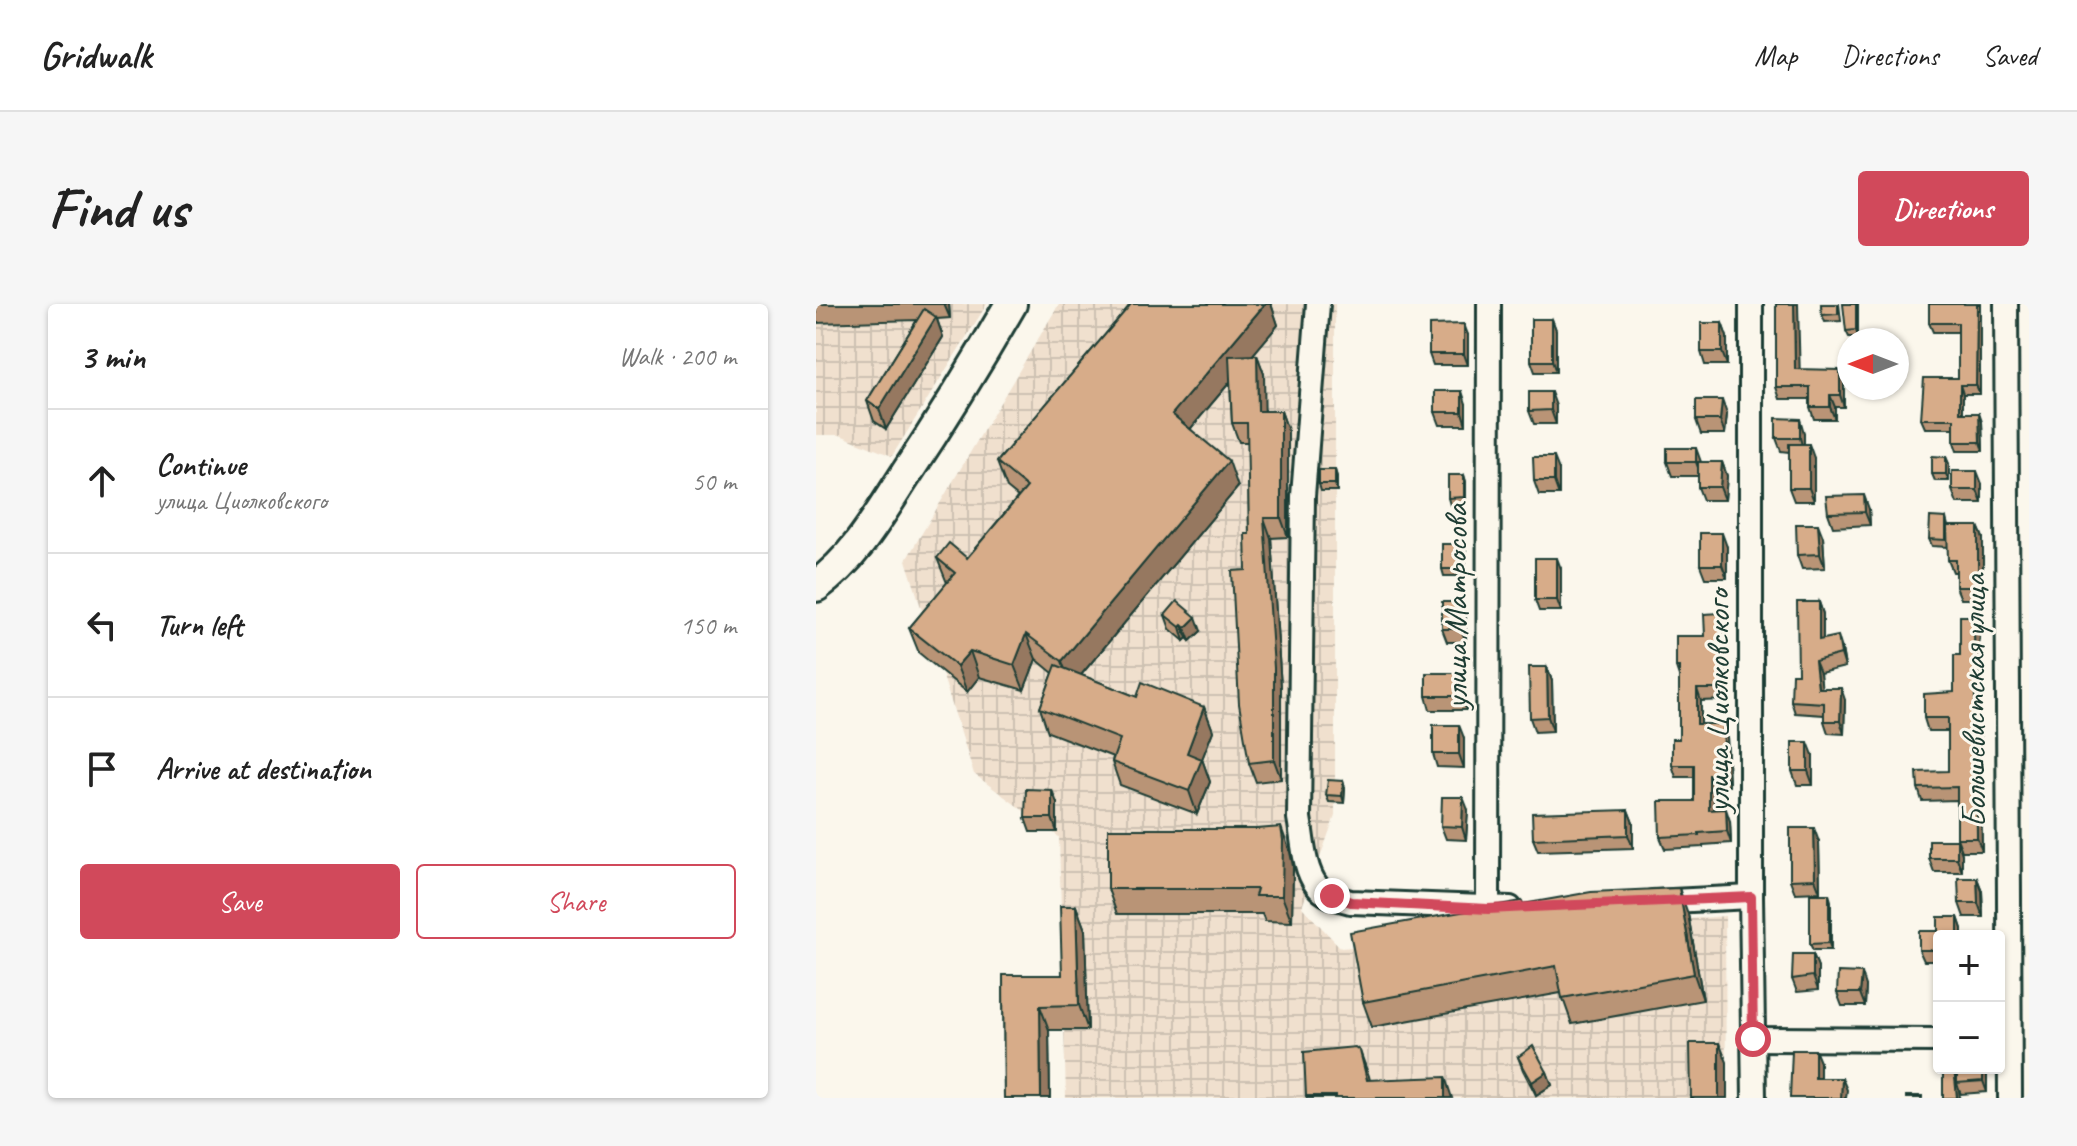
<!DOCTYPE html>
<html lang="en">
<head>
<meta charset="utf-8">
<style>
  :root { --surface:#fff; --page:#f6f6f6; --text:#222; --muted:#767676; --line:#e0e0e0; --accent:#d1495b }
  body { margin:0; font-family:Caveat,sans-serif; background:var(--page); color:var(--text) }
  .controls { position:absolute; right:24px; bottom:24px; display:grid; overflow:hidden; border-radius:8px; box-shadow:0 2px 6px #0004 }
  .controls button { width:72px; height:72px; display:grid; place-items:center; padding:0; border:0; border-bottom:2px solid var(--line); background:var(--surface); color:var(--text); font:40px sans-serif }
  .compass { position:absolute; left:1021px; top:24px; width:72px; height:72px; border-radius:50%; background:var(--surface); box-shadow:0 2px 6px #0004; rotate:270deg }
  .stop { position:absolute; width:24px; height:24px; margin:-18px; border:6px solid #d1495b; border-radius:50%; background:#fff }
  .stop.end { background:#d1495b; border-color:#fff; box-shadow:0 2px 8px #0008 }
  .list { margin:0; padding:0; list-style:none }
  h2 { display:flex; justify-content:space-between; align-items:center; height:104px; margin:0; padding:0 32px; font-size:34px }
  h2 small { font-size:26px; font-weight:400; color:var(--muted) }
  .list li { display:grid; grid-template-columns:52px 1fr auto; gap:24px; align-items:center; box-sizing:border-box; height:144px; padding:0 32px; border-top:2px solid var(--line) }
  .list b { display:block; font-size:30px; white-space:nowrap }
  .list p { margin:0; font-size:26px; white-space:nowrap; color:var(--muted) }
  .list em { font-size:26px; font-style:normal; color:var(--muted) }
  .actions { display:flex; gap:16px; padding:24px 32px }
  .actions a { flex:1; padding:18px 0; border:2px solid var(--accent); border-radius:8px; text-align:center; font-size:28px; color:var(--accent) }
  .actions .main { background:var(--accent); color:#fff }
  .icon { flex:none; width:44px; height:44px; fill:none; stroke:currentColor; stroke-width:2; stroke-linecap:round; stroke-linejoin:round }
  .map { position:relative; flex:none; width:1213px; height:794px; overflow:hidden; border-radius:8px }
  header { display:flex; align-items:center; gap:48px; box-sizing:border-box; height:112px; padding:0 40px; background:var(--surface); border-bottom:2px solid var(--line) }
  header strong { font-size:38px }
  nav { display:flex; gap:44px; margin-inline-start:auto; font-size:28px }
  .intro { display:flex; align-items:center; justify-content:space-between; box-sizing:border-box; height:192px; padding:0 48px }
  h1 { margin:0; font-size:56px }
  .button { padding:20px 36px; border-radius:8px; background:var(--accent); color:#fff; font-size:28px; font-weight:700 }
  main { display:flex; gap:48px; padding:0 48px }
  aside { flex:1; background:var(--surface); border-radius:8px; box-shadow:0 2px 6px #0004 }
  .map>svg:first-child { display:block }
  .industrial { fill:url(#industrial-grid) }
  .lines { fill:none; stroke-linecap:round; stroke-linejoin:round }
  .street-casing { stroke:#1f3d34; stroke-width:28 }
  .secondary-casing { stroke:#1f3d34; stroke-width:36 }
  .street { stroke:#fbf7ec; stroke-width:22 }
  .secondary { stroke:#fbf7ec; stroke-width:30 }
  .wall { fill:#b99476; stroke:#1f3d34; stroke-width:2 }
  .shaded-wall { fill:#967860; stroke:#1f3d34; stroke-width:2 }
  .building { fill:#d7ac89; stroke:#1f3d34; stroke-width:2 }
  .route { stroke:#d1495b; stroke-width:10 }
  .labels { text-anchor:middle; stroke-width:6; stroke-linejoin:round; paint-order:stroke }
  .street-label { font-size:34px; fill:#1f3d34; stroke:#fbf7ec }
</style>
</head>
<body>
<header>
<strong>Gridwalk</strong>
<nav><a>Map</a><a>Directions</a><a>Saved</a></nav>
</header>
<div class="intro"><h1>Find us</h1><a class="button">Directions</a></div>
<main>
<aside>
<h2>3 min<small>Walk · 200 m</small></h2>
<ul class="list">
<li><svg class="icon" aria-label="ahead" viewBox="0 0 24 24"><path d="M12 20V5M6 11l6-6 6 6"/></svg><div><b>Continue</b><p>улица Циолковского</p></div><em>50 m</em></li>
<li><svg class="icon" aria-label="left" viewBox="0 0 24 24"><path d="M17 20v-9H6M10 6l-5 5 5 5"/></svg><div><b>Turn left</b></div><em>150 m</em></li>
<li><svg class="icon" aria-label="arrive" viewBox="0 0 24 24"><path d="M6 21V4h12l-3 4 3 4H6"/></svg><div><b>Arrive at destination</b></div></li>
</ul>
<div class="actions"><a class="main">Save</a><a>Share</a></div>
</aside>
<div class="map">
<svg width="1213" height="794" viewBox="0 0 1213 794">
  <defs>
    <pattern id="industrial-grid" width="8" height="8" patternUnits="userSpaceOnUse" patternTransform="scale(2)"><rect width="8" height="8" fill="#f0e0ce"/><path d="M0 4h8M4 0v8" fill="none" stroke="#cdc1b2"/></pattern>
  </defs>
  <rect width="100%" height="100%" fill="#fbf7ec"/>
  <filter id="ink" filterUnits="userSpaceOnUse"><feTurbulence type="fractalNoise" baseFrequency=".0125" numOctaves="2"/><feDisplacementMap in="SourceGraphic" scale="16" xChannelSelector="R" yChannelSelector="G"/><feConvolveMatrix kernelMatrix="1 2 1 2 8 2 1 2 1" color-interpolation-filters="sRGB"/></filter>
  <g filter="url(#ink)">
    <g class="industrial">
      <path d="M0 0H171L76 152 24 131H0Z"/>
      <path d="M243 0H519V512L486 603 525 644 909 612 910 794H250L243 533 158 470 90 256Z"/>
    </g>
    <g class="lines">
      <defs>
        <g id="street">
          <path d="M502 0 487 192 483 514C487 535 487 564 501 582 508 592 523 595 535 598L694 604"/>
          <path d="M935 0V593L938 794"/>
          <path d="M1190 0 1194 794"/>
          <path d="M836 598 935 593"/>
          <path d="M672 605 673 0"/>
          <path d="M937 735 1123 736"/>
        </g>
        <path id="secondary" d="M0 282C39 254 62 213 88 173 126 116 161 59 195 0"/>
      </defs>
      <use href="#street" class="street-casing"/>
      <use href="#secondary" class="secondary-casing"/>
      <use href="#street" class="street"/>
      <use href="#secondary" class="secondary"/>
    </g>
    <g class="wall">
      <path d="M0 0H133L134 14 121 15 127 33 70 125 58 117 51 97 101 16 0 19Z"/>
      <path d="M315 0H455L462 21 436 51H441L448 70V107H465L472 127V233L455 234 465 383V475L440 478 433 459 430 266 433 230 432 138H423L416 119 414 78 374 125 422 183 265 371 321 393 388 403 397 427 386 455 394 478 381 510 304 481 296 458 297 453 232 428 224 404 237 369 220 355 208 386 163 373 151 388 103 349 93 324 131 279 121 254H151L202 193 191 184 181 158Z"/>
      <path d="M1005 0H1023L1025 17 1009 18 1006 11Z"/>
      <path d="M1042 0V33H1033L1030 27Z"/>
      <path d="M1113 0H1164V90H1147V109L1166 118 1167 147H1141L1138 138V124H1109L1105 115 1142 74V28H1117L1113 19Z"/>
      <path d="M736 15 740 26V68H719L715 57Z"/>
      <path d="M906 19 911 33V61H889L885 48Z"/>
      <path d="M652 31V61H617L613 50Z"/>
      <path d="M983 65 1028 78V103H1019V115H998L994 103V95H964L960 83Z"/>
      <path d="M650 100V121H624L619 108Z"/>
      <path d="M740 102V120H718L713 107Z"/>
      <path d="M911 110 909 130H885L880 116Z"/>
      <path d="M988 129V140L998 154V197H978L973 184V148L965 147 960 134Z"/>
      <path d="M1130 153 1133 160V177H1119L1116 170Z"/>
      <path d="M851 158H906L911 172 909 196H887L882 183V172H856Z"/>
      <path d="M519 166 521 173V187H505L503 180Z"/>
      <path d="M743 166V191H723L718 177Z"/>
      <path d="M648 171 650 178V200L634 201 632 194Z"/>
      <path d="M1166 180V199H1141L1136 186Z"/>
      <path d="M1053 205 1054 221 1017 223 1012 209Z"/>
      <path d="M1130 214 1132 222H1162L1167 234V295H1145L1140 283V268H1137L1132 256V243L1116 242 1113 235Z"/>
      <path d="M1007 233 1009 264 986 265 981 251Z"/>
      <path d="M648 240 650 247V272H628L626 265Z"/>
      <path d="M911 243V274H889L884 261Z"/>
      <path d="M745 265V307H723L719 296Z"/>
      <path d="M645 298 650 312V338H631L626 325Z"/>
      <path d="M1003 298 1007 310V335L1026 345 1029 363 1004 369 1005 384 1029 396 1028 430 1012 429 1008 417V411L979 409 975 397Z"/>
      <path d="M349 311 385 327 374 337 371 334 368 337 354 325Z"/>
      <path d="M1160 312 1165 325 1163 340 1166 547H1146L1141 534V496L1106 497 1102 484 1132 467V427H1112L1108 414 1138 388 1144 351Z"/>
      <path d="M909 321 912 396 885 397V420L911 432 913 482H898V506L914 517 915 539 887 541V543L849 545 844 533 878 497V473H860L856 461 863 435V372L860 363 889 332Z"/>
      <path d="M731 363 736 377 737 427 719 428 714 414Z"/>
      <path d="M645 369 650 383V406H614L610 392Z"/>
      <path d="M648 434V464L621 463 617 450Z"/>
      <path d="M997 451V481H981L976 467Z"/>
      <path d="M527 477 529 484 528 499 513 498 510 491Z"/>
      <path d="M241 499V528H214L209 514Z"/>
      <path d="M652 506 650 536 630 535 625 522Z"/>
      <path d="M812 506 817 519V544L722 547 717 535Z"/>
      <path d="M441 525 474 548 477 562 476 618 449 617 446 610H301L292 585Z"/>
      <path d="M1141 536 1146 550V568H1118L1113 554Z"/>
      <path d="M1003 538 1004 588 979 589 974 576Z"/>
      <path d="M1161 574 1166 587 1167 613H1148L1143 599Z"/>
      <path d="M1015 597V646H997L994 640Z"/>
      <path d="M708 600 872 610 887 696 756 720 745 689 556 723 547 698Z"/>
      <path d="M260 602 269 626 272 726H233L234 794H188L187 671H246Z"/>
      <path d="M1122 613H1142L1146 625V632H1123V657H1108L1103 646V627H1122Z"/>
      <path d="M997 650 1002 663V686L981 688 976 675Z"/>
      <path d="M1050 682 1049 702H1026L1021 689Z"/>
      <path d="M702 753 731 768 736 781 720 791 707 766Z"/>
      <path d="M1127 764H1171V788L1145 790 1143 786Z"/>
      <path d="M554 776 636 794H491L490 792Z"/>
    </g>
    <g class="shaded-wall">
      <path d="M128 0H133L134 14Z"/>
      <path d="M449 0H455L462 21 365 136 356 110Z"/>
      <path d="M978 0H982L984 76 979 65Z"/>
      <path d="M1040 0H1042V33L1040 26Z"/>
      <path d="M1161 0H1164V90L1160 81Z"/>
      <path d="M120 13 127 33 70 125 63 105Z"/>
      <path d="M736 15 740 26V68L736 57Z"/>
      <path d="M906 19 911 33V61L906 48Z"/>
      <path d="M648 20 652 31V61L648 50Z"/>
      <path d="M441 51 448 70 449 127 442 107Z"/>
      <path d="M1024 66 1028 78V103L1024 91Z"/>
      <path d="M1144 81 1147 90V119L1144 109Z"/>
      <path d="M646 87 650 100V121L646 108Z"/>
      <path d="M735 88 740 102V120L735 106Z"/>
      <path d="M1014 91 1019 103V115L1014 103Z"/>
      <path d="M906 96 911 110 909 130 904 116Z"/>
      <path d="M465 107 472 127V233L465 214Z"/>
      <path d="M1163 109 1166 118 1167 147 1164 138Z"/>
      <path d="M984 115 988 129V148L984 134Z"/>
      <path d="M993 140 998 154V197L993 184Z"/>
      <path d="M880 144 885 158V172L880 158Z"/>
      <path d="M738 153 743 166V191L738 177Z"/>
      <path d="M1130 153 1133 160V177L1130 170Z"/>
      <path d="M413 157 422 183 255 383 246 357Z"/>
      <path d="M906 158 911 172 909 196 904 183Z"/>
      <path d="M519 166 521 173V187L519 180Z"/>
      <path d="M1161 167 1166 180V199L1161 186Z"/>
      <path d="M648 171 650 178V200L648 193Z"/>
      <path d="M1048 191 1053 205 1054 221 1049 208Z"/>
      <path d="M448 214 455 234 465 383V475L458 456Z"/>
      <path d="M1002 220 1007 233 1009 264 1004 250Z"/>
      <path d="M1162 222 1167 234V295L1162 283Z"/>
      <path d="M906 229 911 243V274L906 261Z"/>
      <path d="M648 240 650 247V272L647 265Z"/>
      <path d="M741 254 745 265V307L741 296Z"/>
      <path d="M645 298 650 312V338L645 325Z"/>
      <path d="M1003 298 1007 310V348L1003 336Z"/>
      <path d="M905 309 909 321 912 396 907 385Z"/>
      <path d="M1160 312 1165 325 1163 340 1166 547 1161 534 1158 327Z"/>
      <path d="M380 313 385 327 374 337 369 324Z"/>
      <path d="M366 321 371 334 368 337 364 323Z"/>
      <path d="M210 330 220 355 208 386 198 361Z"/>
      <path d="M1022 332 1026 345 1029 363 1025 350Z"/>
      <path d="M154 347 163 373 151 388 141 362Z"/>
      <path d="M999 357 1004 369 1007 396 1002 384Z"/>
      <path d="M731 363 736 377 737 427 732 413Z"/>
      <path d="M645 369 650 383V406L645 392Z"/>
      <path d="M1025 384 1029 396 1028 430 1024 417Z"/>
      <path d="M881 385 885 397V432L881 420Z"/>
      <path d="M388 403 397 427 386 455 394 478 381 510 373 487 371 449Z"/>
      <path d="M907 420 911 432 913 482 909 470Z"/>
      <path d="M643 421 648 434V464L643 450Z"/>
      <path d="M992 438 997 451V481L992 467Z"/>
      <path d="M893 471 898 482V518L893 506Z"/>
      <path d="M527 477 529 484 528 499 526 492Z"/>
      <path d="M236 486 241 499V528L236 514Z"/>
      <path d="M647 493 652 506 650 536 646 523Z"/>
      <path d="M910 505 914 517 915 539 911 527Z"/>
      <path d="M812 506 817 519V544L812 531Z"/>
      <path d="M465 523 474 548 477 562 476 618 466 592Z"/>
      <path d="M998 524 1003 538 1004 588 999 575Z"/>
      <path d="M1141 536 1146 550V568L1141 554Z"/>
      <path d="M1161 574 1166 587 1167 613 1162 599Z"/>
      <path d="M863 584 872 610 887 696 878 670Z"/>
      <path d="M1013 590 1015 597V646L1013 639Z"/>
      <path d="M260 602 269 626 272 726 263 701Z"/>
      <path d="M1142 613 1146 625V632H1142Z"/>
      <path d="M997 650 1002 663V686L997 672Z"/>
      <path d="M1046 669 1050 682 1049 702 1044 689Z"/>
      <path d="M224 702 233 726 234 794H225Z"/>
      <path d="M903 739 911 758V794H903Z"/>
      <path d="M999 746 1004 758V786L999 774Z"/>
      <path d="M544 747 553 772 558 794 551 776Z"/>
      <path d="M1138 764H1141V779L1143 786 1144 794H1141Z"/>
      <path d="M1167 764H1171V788L1167 777Z"/>
      <path d="M731 768 736 781 720 791 716 778Z"/>
      <path d="M629 773 636 794H629Z"/>
      <path d="M1026 774 1031 786 1030 794H1025Z"/>
    </g>
    <g class="building">
      <path d="M315 0H449L356 110 413 157 246 357 210 330 198 361 154 347 141 362 93 324 139 269 121 254 133 239 151 254 211 183 181 158Z"/>
      <path d="M960 0H978L979 65 1024 66V91H1014V103H994V83H960Z"/>
      <path d="M1005 0H1022V10L1006 11Z"/>
      <path d="M1027 0H1040V26L1030 27Z"/>
      <path d="M1113 0H1161L1160 81H1144V109H1163L1164 138H1138V115H1105L1108 74H1142V19H1113Z"/>
      <path d="M108 5 120 13 63 105 51 97Z"/>
      <rect x="715" y="15" width="21" height="42"/>
      <rect x="885" y="19" width="21" height="29"/>
      <path d="M648 20V50H613V21Z"/>
      <path d="M441 51 442 107H465V214H448L458 364V456L433 459 423 400 416 267 430 266 429 230H433L431 119H416L413 52Z"/>
      <rect x="619" y="87" width="27" height="21"/>
      <path d="M713 88H735V106L713 107Z"/>
      <path d="M880 96H906L904 116H880Z"/>
      <path d="M960 114 984 115V134H960Z"/>
      <rect x="973" y="140" width="20" height="44"/>
      <rect x="851" y="144" width="29" height="14"/>
      <path d="M1116 152 1130 153V170H1116Z"/>
      <path d="M717 153H738V177H718Z"/>
      <path d="M882 158H906L904 183H882Z"/>
      <rect x="503" y="166" width="16" height="14"/>
      <rect x="1136" y="167" width="25" height="19"/>
      <path d="M632 171H648V193L632 194Z"/>
      <path d="M1048 191 1049 208 1012 209 1010 192Z"/>
      <path d="M1114 213 1130 214V236L1113 235Z"/>
      <path d="M980 220H1002L1004 250 981 251Z"/>
      <path d="M1131 222H1162V283H1140V256H1132Z"/>
      <rect x="884" y="229" width="22" height="32"/>
      <path d="M626 240H648L647 265H626Z"/>
      <rect x="719" y="254" width="22" height="42"/>
      <path d="M361 297 380 313 369 324 366 321 364 323 349 311Z"/>
      <rect x="626" y="298" width="19" height="27"/>
      <path d="M981 298H1003V336L1022 332 1025 350 999 357 1002 384H1025L1024 417H1008V399L975 397 976 370H982Z"/>
      <path d="M905 309 907 385H881V420H907L909 470 893 471V506L910 505 911 527 883 529V531L844 533 843 497H878V461H856V435H863V363H860V332H889L888 310Z"/>
      <path d="M1144 312H1160L1158 327 1161 534H1141V483L1102 484 1101 468 1132 467V414H1108V390L1138 388V351H1144Z"/>
      <path d="M240 361 321 393 326 378 388 403 371 449 386 455 373 487 296 458 304 435 224 404Z"/>
      <path d="M713 363H731L732 413 714 414Z"/>
      <rect x="610" y="369" width="35" height="23"/>
      <rect x="617" y="421" width="26" height="29"/>
      <rect x="976" y="438" width="16" height="29"/>
      <path d="M512 476 527 477 526 492 510 491Z"/>
      <path d="M210 485 236 486V514H209Z"/>
      <path d="M626 493H647L646 523 625 522Z"/>
      <path d="M812 506V531L717 535 716 509Z"/>
      <path d="M465 523 467 536 466 592H439L441 585H292V525H441Z"/>
      <path d="M974 524H998L999 575 974 576Z"/>
      <rect x="1113" y="536" width="28" height="18"/>
      <path d="M1142 574H1161L1162 599H1143Z"/>
      <path d="M863 584 878 670 746 694 740 662 547 698 534 628 706 597 707 600 775 588Z"/>
      <path d="M994 590H1013V639L994 640Z"/>
      <path d="M244 602H260L263 701 224 702 225 794H188L187 671H246Z"/>
      <path d="M1122 613H1142V632H1123V646H1103V627H1122Z"/>
      <path d="M977 650H997V672L976 675Z"/>
      <path d="M1022 668 1046 669 1044 689H1021Z"/>
      <path d="M874 739H903V794H875Z"/>
      <path d="M717 742 731 768 716 778 702 753Z"/>
      <path d="M539 743 544 747 551 776 629 773V794H520V792H490L488 748Z"/>
      <path d="M976 746H999V774H1026L1025 794H974Z"/>
      <path d="M1127 764H1138L1141 794H1127Z"/>
      <path d="M1141 764H1167V777L1141 779Z"/>
      <rect x="1090" y="792" width="16" height="2"/>
    </g>
  </g>
  <g class="lines" filter="url(#ink)">
    <path class="route" d="M516 592 535 598 672 605 935 593 937 735"/>
  </g>
  <g class="labels">
    <g class="street-label">
      <text transform="translate(639 302) rotate(-90)" y="12">улица Матросова</text>
      <text transform="translate(901 397) rotate(-90)" y="12">улица Циолковского</text>
      <text transform="translate(1157 397) rotate(-90)" y="12">Большевистская улица</text>
    </g>
  </g>
</svg>
<div class="controls">
<button>+</button>
<button>−</button>
</div>
<svg class="compass" viewBox="-18 -18 36 36"><path d="M0-13l5 13h-10z" fill="#e53935"/><path d="M0 13l5-13h-10z" fill="#767676"/></svg>
<div class="stop" style="left:937px;top:735px"></div>
<div class="stop end" style="left:516px;top:592px"></div>
</div>
</main>
</body>
</html>
